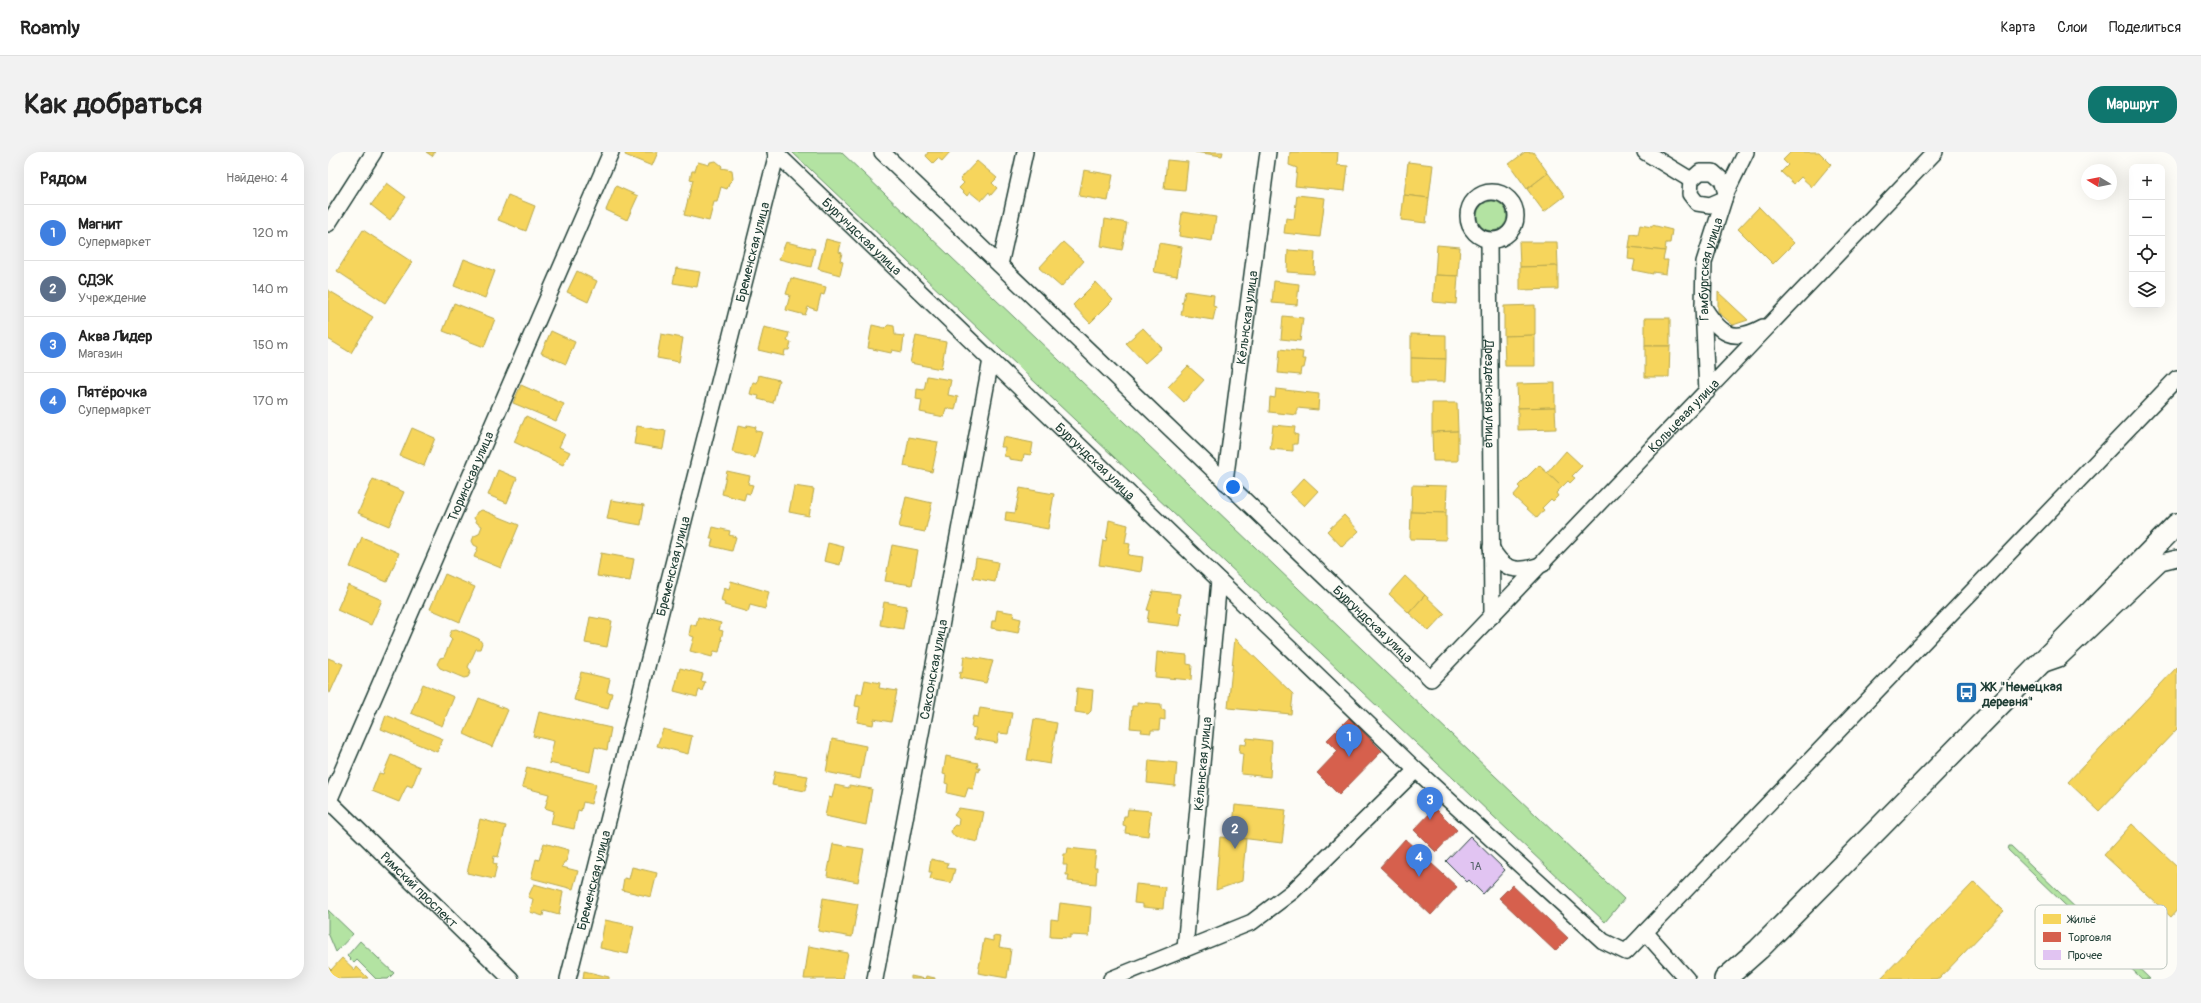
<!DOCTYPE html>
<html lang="ru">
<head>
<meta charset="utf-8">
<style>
  :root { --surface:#fff; --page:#f2f2f2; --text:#222; --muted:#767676; --line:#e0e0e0; --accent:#0f766e }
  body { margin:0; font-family:Pangolin,sans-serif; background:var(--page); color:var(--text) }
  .controls { position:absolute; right:12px; top:12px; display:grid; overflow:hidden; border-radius:8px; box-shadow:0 4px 16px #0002 }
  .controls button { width:36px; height:36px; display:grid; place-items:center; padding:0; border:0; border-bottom:1px solid var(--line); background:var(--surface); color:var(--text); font:20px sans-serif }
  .compass { position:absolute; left:1753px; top:12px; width:36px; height:36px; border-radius:50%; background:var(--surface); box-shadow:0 4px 16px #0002; rotate:280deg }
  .you { position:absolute; left:905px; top:335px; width:14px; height:14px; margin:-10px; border:3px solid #fff; border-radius:50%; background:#1a73e8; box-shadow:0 0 0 6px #1a73e833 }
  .badge { display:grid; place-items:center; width:26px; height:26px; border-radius:50%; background:var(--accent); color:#fff; font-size:13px; font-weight:700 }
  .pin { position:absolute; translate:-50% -33px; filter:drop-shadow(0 1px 2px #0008) }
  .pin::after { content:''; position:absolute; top:21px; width:14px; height:12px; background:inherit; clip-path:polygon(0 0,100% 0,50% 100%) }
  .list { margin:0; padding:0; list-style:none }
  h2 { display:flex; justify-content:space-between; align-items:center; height:52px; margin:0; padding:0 16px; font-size:17px }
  h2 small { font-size:13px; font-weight:400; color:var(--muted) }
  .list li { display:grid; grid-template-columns:26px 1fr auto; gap:12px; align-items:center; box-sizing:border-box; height:56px; padding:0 16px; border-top:1px solid var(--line) }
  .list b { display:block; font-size:15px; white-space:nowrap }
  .list p { margin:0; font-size:13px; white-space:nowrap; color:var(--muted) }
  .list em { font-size:13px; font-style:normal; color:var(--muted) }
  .icon { flex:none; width:22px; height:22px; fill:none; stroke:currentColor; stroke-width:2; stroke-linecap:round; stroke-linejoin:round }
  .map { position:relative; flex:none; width:1849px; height:827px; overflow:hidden; border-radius:16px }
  header { display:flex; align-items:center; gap:24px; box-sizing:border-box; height:56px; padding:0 20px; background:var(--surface); border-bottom:1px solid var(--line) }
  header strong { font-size:19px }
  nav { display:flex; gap:22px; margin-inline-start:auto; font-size:14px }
  .intro { display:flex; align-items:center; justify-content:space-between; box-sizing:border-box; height:96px; padding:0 24px }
  h1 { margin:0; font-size:28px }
  .button { padding:10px 18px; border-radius:16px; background:var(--accent); color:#fff; font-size:14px; font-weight:700 }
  main { display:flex; gap:24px; padding:0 24px }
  aside { flex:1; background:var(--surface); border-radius:16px; box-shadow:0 4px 16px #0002 }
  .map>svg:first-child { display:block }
  .green { fill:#b3e3a2; stroke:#69906b }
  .homes { fill:#f6d55c; stroke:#b6a750 }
  .shops { fill:#d6604d; stroke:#9f5646 }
  .building { fill:#e1c4f2; stroke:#1f3d34 }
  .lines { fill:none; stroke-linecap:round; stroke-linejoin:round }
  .street-casing { stroke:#1f3d34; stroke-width:18 }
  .secondary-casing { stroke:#1f3d34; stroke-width:24 }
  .street { stroke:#fdfcf7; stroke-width:15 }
  .secondary { stroke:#fdfcf7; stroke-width:21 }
  .labels { text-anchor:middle; stroke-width:4; stroke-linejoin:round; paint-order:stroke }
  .number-label { font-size:11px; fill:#505f64 }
  .street-label { font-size:13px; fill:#1f3d34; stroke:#fdfcf7 }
  .poi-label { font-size:13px; font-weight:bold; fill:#1f3d34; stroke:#fdfcf7; text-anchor:start }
  .key { fill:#fdfcf7; stroke:#bac3bc; stroke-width:1 }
  .key-label { font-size:11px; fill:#1f3d34 }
</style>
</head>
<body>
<header>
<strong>Roamly</strong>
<nav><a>Карта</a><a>Слои</a><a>Поделиться</a></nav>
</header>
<div class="intro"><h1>Как добраться</h1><a class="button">Маршрут</a></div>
<main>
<aside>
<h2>Рядом<small>Найдено: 4</small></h2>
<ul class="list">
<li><span class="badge" style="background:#3f7fe0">1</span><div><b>Магнит</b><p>Супермаркет</p></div><em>120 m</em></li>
<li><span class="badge" style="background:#5c6f8a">2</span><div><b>СДЭК</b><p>Учреждение</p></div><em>140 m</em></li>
<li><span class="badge" style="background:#3f7fe0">3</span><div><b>Аква Лидер</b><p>Магазин</p></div><em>150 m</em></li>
<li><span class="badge" style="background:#3f7fe0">4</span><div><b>Пятёрочка</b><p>Супермаркет</p></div><em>170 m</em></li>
</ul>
</aside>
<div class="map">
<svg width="1849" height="827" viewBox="0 0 1849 827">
  <rect width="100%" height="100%" fill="#fdfcf7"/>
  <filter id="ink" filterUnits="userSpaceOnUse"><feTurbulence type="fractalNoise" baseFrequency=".025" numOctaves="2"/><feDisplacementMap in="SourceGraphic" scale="8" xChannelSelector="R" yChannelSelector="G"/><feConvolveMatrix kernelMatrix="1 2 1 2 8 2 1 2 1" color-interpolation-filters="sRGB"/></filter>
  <g filter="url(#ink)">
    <g class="green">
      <path d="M464 0H513L1296 747 1277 770Z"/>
      <circle cx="1164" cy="64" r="15"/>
      <path d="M1681 694H1683L1822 827H1814L1680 698Z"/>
      <path d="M0 758 25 782 8 800 0 781Z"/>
      <path d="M32 789 66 821 60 827H48L29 808 26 811 19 804Z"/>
    </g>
    <g class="homes">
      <path d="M98 0H107L104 4Z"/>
      <path d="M298 0H330L324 14 297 3Z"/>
      <path d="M600 0H622L614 9 610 6 605 11 598 4Z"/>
      <path d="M867 0H895L894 4Z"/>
      <path d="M962 0H1010L1009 13 1020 14 1017 39 967 34 969 16 961 13Z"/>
      <path d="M1197 0H1205L1220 21 1199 37 1181 12Z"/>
      <path d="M1463 0H1491L1503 12 1484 35 1473 25 1466 32 1453 20 1460 13 1455 8Z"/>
      <path d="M839 8 860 10 857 39 836 37Z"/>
      <path d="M388 9 394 14 393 16 404 18 405 27 401 31 399 37 393 35 389 50H386L381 69 356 63 365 28 362 27 364 19H367L370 10 381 13 382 10Z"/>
      <path d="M649 9 669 26 664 31 669 36 663 43 661 40 653 49 642 40 639 44 631 36 636 31 632 27Z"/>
      <path d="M1080 10 1105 13 1101 46 1076 43Z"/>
      <path d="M756 18 785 23 780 49 751 44Z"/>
      <path d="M1220 21 1237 44 1216 60 1199 37Z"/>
      <path d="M59 31 78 45 62 68 43 53Z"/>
      <path d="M288 34 310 44 299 68 278 58Z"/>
      <path d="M180 43 207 54 198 79 170 68Z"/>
      <path d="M969 43 997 46 992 85 956 81 958 66 966 67Z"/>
      <path d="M1076 43 1101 46 1098 71 1073 68Z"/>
      <path d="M1431 55 1466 91 1445 112 1410 77Z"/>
      <path d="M854 60 888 65 884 89 851 84Z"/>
      <path d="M777 67 799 71 794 98 773 94Z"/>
      <path d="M1312 73 1324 75V73L1344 78 1342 91H1338L1337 99 1301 95 1303 82 1310 83Z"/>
      <path d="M35 78 84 110 57 151 9 119Z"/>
      <path d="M498 87 513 91 511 100 514 101 512 109 515 110 512 123 490 117Z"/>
      <path d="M458 90 487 97 483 115 451 107Z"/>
      <path d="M735 90 756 109 733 135 711 116Z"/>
      <path d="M1191 90H1229L1230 114 1192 115Z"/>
      <path d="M831 91 854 95 849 124 826 120Z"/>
      <path d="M1109 93 1132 95 1130 124 1107 123Z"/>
      <path d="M1301 95 1337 99 1335 108H1340L1338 122 1325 120V122L1305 118 1307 108 1300 107Z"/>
      <path d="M960 98 987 100 986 122 959 120Z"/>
      <path d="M136 107 167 119 157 146 126 134Z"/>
      <path d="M1230 114V137L1192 138V115Z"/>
      <path d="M348 116 372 120 369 135 345 131Z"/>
      <path d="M249 119 269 129 260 150 239 140Z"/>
      <path d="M1107 123 1130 124 1128 152 1105 150Z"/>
      <path d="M463 126 498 135 496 143 493 142 489 158 480 155 477 163 458 158 462 143 458 142Z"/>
      <path d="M946 129 971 132 969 153 944 151Z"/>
      <path d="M768 130 785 148 762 171 745 153Z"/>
      <path d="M0 138 45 165 23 201 0 187Z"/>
      <path d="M857 139 886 143 885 154 888 155 885 168 853 163 855 151H853L855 150Z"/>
      <path d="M1390 140 1420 168 1405 173 1390 160Z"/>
      <path d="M126 151 167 167 156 195 115 179Z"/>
      <path d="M1207 153V183L1176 184V154Z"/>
      <path d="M955 164 975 166 972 189 953 187Z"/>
      <rect x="1317" y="166" width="25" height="28"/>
      <path d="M544 173 557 176 560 173 566 174 567 183 576 184 574 200 564 198 563 201 540 196Z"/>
      <path d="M436 175 461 181 459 189 463 190 461 198H457L456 204 430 198Z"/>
      <path d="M815 176 834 196 817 211 798 191Z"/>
      <path d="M223 179 247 190 238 212 213 201Z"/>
      <path d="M333 182 355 186 351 210 329 206Z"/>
      <path d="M1083 182 1118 183V207L1083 206Z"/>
      <path d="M1207 183V214H1177L1176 184Z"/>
      <path d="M588 184 618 190 613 217 582 211Z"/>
      <path d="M1317 194H1342L1341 225H1317Z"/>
      <path d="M952 197 975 200 974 207H978L976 216H973L972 223 950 221Z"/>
      <path d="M1083 206 1118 207 1117 230H1083Z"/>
      <path d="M860 214 876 228 856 250 840 235Z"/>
      <path d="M431 223 451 228 445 251 430 247 431 244 422 242 425 230 429 231Z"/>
      <path d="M599 224 623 228 620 243 630 245 627 258 618 256 616 265 592 260 594 248 588 247 589 237 596 238Z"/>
      <path d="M1227 231V255L1190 256 1189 232Z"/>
      <path d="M193 233 236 252 228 269 185 251Z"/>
      <path d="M948 237 991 242 990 258 969 256V263L941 260 942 245 947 246Z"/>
      <path d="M1104 251H1129L1130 279 1104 280Z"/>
      <path d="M1227 255 1228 277 1190 278V256Z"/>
      <path d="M198 264 237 282 231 295 242 300 235 313 186 290Z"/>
      <path d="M419 273 428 275 427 279 434 280 427 306 404 300 410 274 418 276Z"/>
      <path d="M945 273 967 275 966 282 970 283 969 292H965V299L942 297Z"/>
      <path d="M309 274 338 279 335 297 306 292Z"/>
      <path d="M84 276 107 286 96 314 72 304Z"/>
      <path d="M1130 279V309H1105L1104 280Z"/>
      <path d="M581 285 610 290 604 320 576 314Z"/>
      <path d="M675 285 705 291 703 303 696 302 695 309 681 307V305L676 304 677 295H673Z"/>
      <path d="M1238 299 1254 314 1244 324 1247 326 1242 331 1240 329 1234 335 1219 321Z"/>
      <path d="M1211 313 1234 335 1228 341 1230 344 1225 349 1223 347 1214 356 1216 358 1209 366 1185 344 1192 336 1190 334Z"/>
      <path d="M170 318 189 326 179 351 160 343Z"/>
      <path d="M399 319 422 324 420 332 425 333 422 342 418 341 416 348 394 342Z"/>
      <path d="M976 326 990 339 976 354 962 341Z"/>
      <path d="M45 327 76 340 61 374 30 361Z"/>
      <path d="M1084 333 1119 334 1118 361 1083 360Z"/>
      <path d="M466 334 486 337 481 364 461 360Z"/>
      <path d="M692 336 726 342 720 377 677 369 678 360 687 361Z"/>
      <path d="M578 345 604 351 597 380 571 375Z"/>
      <path d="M283 348 316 353 313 373 279 367Z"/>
      <path d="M154 358 191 373 173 416 146 405 150 395 146 393 144 389 146 384 151 382 154 374 149 371 146 366 149 360Z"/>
      <path d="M1083 360 1118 361V388L1082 387Z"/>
      <path d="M1016 363 1031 379 1014 395 999 379Z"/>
      <path d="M781 368 800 373 797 391 802 392 800 403 815 405 813 420 771 413 775 388 778 389Z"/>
      <path d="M385 375 402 379 401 383 408 385 404 399 383 394 385 387H382Z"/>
      <path d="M34 385 71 401 59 430 22 415Z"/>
      <path d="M500 391 516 395 512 413 496 409Z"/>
      <path d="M564 393 590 398 584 433 557 429Z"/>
      <path d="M273 401 306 407 302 429 269 424Z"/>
      <path d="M648 406 670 410 667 430 645 426Z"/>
      <path d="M117 422 147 435 132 470 102 457Z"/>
      <path d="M1077 424 1097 443 1081 461 1061 442Z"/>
      <path d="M403 429 441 440 437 457 422 453 420 460 396 453 397 451 393 449 396 436 401 438Z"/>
      <path d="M20 433 54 448 43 473 9 458Z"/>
      <path d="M825 439 852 442 850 460 854 461 852 474 819 470 821 458H819Z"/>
      <path d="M1097 443 1117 462 1101 479 1081 461Z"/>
      <path d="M556 450 579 454 575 477 552 473Z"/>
      <path d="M669 458 686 461 685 465 693 467 690 481 663 476 664 469H667Z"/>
      <path d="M262 465 284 469 279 495 257 491Z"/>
      <path d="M370 465 393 471 391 478 395 479 393 487H394L391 500 386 499 384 505 362 499 366 485 361 483 363 472 368 474Z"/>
      <path d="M128 477 151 487 154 491 152 497H148L140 515 143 519 140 525 136 526 112 516 109 512 112 506 116 505 124 487 121 484 124 478Z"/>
      <path d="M907 486 965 542 963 562 900 556Z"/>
      <path d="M829 500 859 503V512L864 513 863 528 827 525Z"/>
      <path d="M636 504 665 509 658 531 631 526 632 520 634 521Z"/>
      <path d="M0 506 15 512 2 541 0 540Z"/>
      <path d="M1849 515V577L1771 659 1740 630Z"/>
      <path d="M352 516 375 522 373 529 377 530 374 539 371 538 369 545 346 539Z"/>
      <path d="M253 520 282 527 279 540 284 541 280 557 246 548Z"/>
      <path d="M537 528 552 531 551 536 569 539 563 570 546 567 545 573 529 570 532 555 527 554 529 542H534Z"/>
      <path d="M95 532 126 545 114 574 83 561Z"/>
      <path d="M749 536 765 538 763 559 760 562 747 560Z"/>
      <path d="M151 546 180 558 164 595 136 582Z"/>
      <path d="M809 550 833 552V557L837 558V568L832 567 831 578H823V581L813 580 814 577 802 576 804 554H809Z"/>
      <path d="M652 556 684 561 680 582 671 581 669 591 646 587 648 576 643 575 645 564 650 565Z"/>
      <path d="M211 560 283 576 279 598 267 595 262 620 221 611 226 589 205 584Z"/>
      <path d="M58 563 115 587 109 600 53 577Z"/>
      <path d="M706 567 729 571 722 612 699 608Z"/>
      <path d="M335 577 364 584 360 602 329 594Z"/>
      <path d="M919 586 944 589 942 625 913 622 915 602 911 601 912 592 918 593Z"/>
      <path d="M504 587 538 594 532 627 498 620Z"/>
      <path d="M63 603 92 615 84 635 79 633 71 650 44 639 51 621 55 622Z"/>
      <path d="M618 604 650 611 649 616H652L651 620 649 619 645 637 640 636 637 645 619 641 620 632 617 631 618 623 615 622Z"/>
      <path d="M821 608 849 611 847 634 819 631Z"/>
      <path d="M199 615 268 632 263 652 255 650 253 659 250 658 246 677 223 672 226 659 217 656 221 642 194 635Z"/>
      <path d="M447 619 480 624 477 639 444 633Z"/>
      <path d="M507 633 521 636V633L544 637 538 673 497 664 501 645 504 646Z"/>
      <path d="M907 653 958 658 954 691 904 685Z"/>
      <path d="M631 656 656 660 650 690 627 685 623 680 624 676 627 673 630 674 631 667 626 663Z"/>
      <path d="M800 657 823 659 820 684 797 681 798 674 795 673 796 664H799Z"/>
      <path d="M152 667 178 674 170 705 166 704 165 711 169 712 166 727 139 721Z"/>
      <path d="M1804 672 1849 714V758L1843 765 1776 703Z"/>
      <path d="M892 685 918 687 914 729 888 738Z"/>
      <path d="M216 691 241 698 238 710H236L234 715 250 719 245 737 203 726 208 707 211 708Z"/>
      <path d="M505 692 536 697 530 730 499 724Z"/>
      <path d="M740 696 768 699 766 715H769L768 732 740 729 741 723H738L739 713H735L736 702H739Z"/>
      <path d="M603 707 620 711 619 716 627 717 623 731 602 727 604 720H601Z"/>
      <path d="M304 715 329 721 323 745 294 738 296 726 301 727Z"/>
      <path d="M1646 730 1676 759 1611 827H1552Z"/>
      <path d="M206 732 235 740 231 763 216 759 215 764 202 760 205 747 200 745Z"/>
      <path d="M808 732 837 735 835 757 815 755V752L806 751Z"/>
      <path d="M495 746 530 752 524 785 490 779Z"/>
      <path d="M732 751 763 755 761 784 742 783V786L722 785 723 767 730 768Z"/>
      <path d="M277 768 306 774 300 802 272 796Z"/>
      <path d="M665 784 673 785 671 795 683 797 679 826 650 821 656 787 665 789Z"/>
      <path d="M481 794 520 801 515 827H476Z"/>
      <path d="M14 806 27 818 29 815 40 826 0 827V815L3 818Z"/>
      <path d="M256 819 281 825V827H255Z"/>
      <path d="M583 824 597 827 598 824 607 826V827H583Z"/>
    </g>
    <g class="shops">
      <path d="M1021 566 1054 599 1011 643 989 621 1010 599 999 588Z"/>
      <path d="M1107 656 1129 678 1108 700 1086 678Z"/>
      <path d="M1077 687 1129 735 1103 763 1052 715Z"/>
      <path d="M1184 733 1240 786 1227 799 1171 746Z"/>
    </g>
    <path class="building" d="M1142 684 1177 718 1155 742 1141 728 1139 730 1118 709Z"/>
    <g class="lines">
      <defs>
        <g id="street">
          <path id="s1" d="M447 0 1088 618 1275 789 1298 800 1849 226"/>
          <path id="s2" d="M554 0 1103 527 1607 0"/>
          <path d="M1317 0 1363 28"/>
          <circle cx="1164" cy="64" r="24"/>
          <path d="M1396 47 1382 53 1369 51 1362 42 1363 28 1372 20H1385L1394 28 1398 41"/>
          <path d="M0 72 46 0"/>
          <path id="s3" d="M1161 89 1164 464"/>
          <path d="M672 113 697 0"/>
          <path d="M1375 154C1392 182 1404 192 1435 175"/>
          <path id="s4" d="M1379 240 1375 154 1376 110 1398 41 1418 0"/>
          <path id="s5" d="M897 330 940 0"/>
          <path d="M1163 395C1175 420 1191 421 1215 412"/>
          <path d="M1711 514 1731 507 1833 410 1849 406"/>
          <path id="s6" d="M0 648 183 827"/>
          <path id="s7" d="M1 649 283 0"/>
          <path d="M1317 780 1359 827"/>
          <path id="s8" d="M857 796 891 428"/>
          <path id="s9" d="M240 827 449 1"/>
          <path id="s10" d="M547 827 663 208"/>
          <path d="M783 827 924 770 965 739 1088 618"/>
        </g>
        <path id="secondary" d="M1397 827 1431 797 1553 674 1849 372"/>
      </defs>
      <use href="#street" class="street-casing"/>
      <use href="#secondary" class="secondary-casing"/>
      <use href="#street" class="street"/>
      <use href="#secondary" class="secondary"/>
    </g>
  </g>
  <defs>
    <symbol id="bus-square" viewBox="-11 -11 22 22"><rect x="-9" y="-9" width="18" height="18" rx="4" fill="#1f6fb2" stroke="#fdfcf7"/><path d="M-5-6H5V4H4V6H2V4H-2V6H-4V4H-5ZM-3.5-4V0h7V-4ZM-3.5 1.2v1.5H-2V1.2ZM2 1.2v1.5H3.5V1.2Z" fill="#fff"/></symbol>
  </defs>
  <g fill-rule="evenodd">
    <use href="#bus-square" x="1626" y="528" width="25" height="25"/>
  </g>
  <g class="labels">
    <g class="number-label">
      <text x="1148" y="718">1А</text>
    </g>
    <g class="street-label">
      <text dy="5" stroke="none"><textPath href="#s1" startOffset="121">Бургундская улица</textPath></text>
      <text dy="5" stroke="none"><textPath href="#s9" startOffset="750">Бременская улица</textPath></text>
      <text dy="5" stroke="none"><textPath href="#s4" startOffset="124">Гамбургская улица</textPath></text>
      <text dy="5" stroke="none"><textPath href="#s5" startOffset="166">Кёльнская улица</textPath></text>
      <text dy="5" stroke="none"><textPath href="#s3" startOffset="153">Дрезденская улица</textPath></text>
      <text dy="5" stroke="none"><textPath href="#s2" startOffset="1126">Кольцевая улица</textPath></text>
      <text dy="5" stroke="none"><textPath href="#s1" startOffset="445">Бургундская улица</textPath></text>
      <text dy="5" stroke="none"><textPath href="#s7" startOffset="354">Тюринская улица</textPath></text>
      <text dy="5" stroke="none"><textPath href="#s9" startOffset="426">Бременская улица</textPath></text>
      <text dy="5" stroke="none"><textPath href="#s2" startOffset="681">Бургундская улица</textPath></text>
      <text dy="5" stroke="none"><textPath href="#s10" startOffset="315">Саксонская улица</textPath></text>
      <text dy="5" stroke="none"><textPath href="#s8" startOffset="185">Кёльнская улица</textPath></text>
      <text dy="5" stroke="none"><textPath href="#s9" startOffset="102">Бременская улица</textPath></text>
      <text dy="5" stroke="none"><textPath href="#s6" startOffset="128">Римский проспект</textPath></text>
    </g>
    <g class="poi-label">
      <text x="1654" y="539">ЖК "Немецкая<tspan x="1654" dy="15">деревня"</tspan></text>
    </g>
  </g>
  <rect x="1707" y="753" width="132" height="64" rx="6" class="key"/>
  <rect x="1715" y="762" width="18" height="10" fill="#f6d55c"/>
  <rect x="1715" y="780" width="18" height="10" fill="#d6604d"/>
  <rect x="1715" y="798" width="18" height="10" fill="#e1c4f2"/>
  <g class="key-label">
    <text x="1740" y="771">Жильё</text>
    <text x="1740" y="789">Торговля</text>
    <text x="1740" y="807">Прочее</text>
  </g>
</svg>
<div class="controls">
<button>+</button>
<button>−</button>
<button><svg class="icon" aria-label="locate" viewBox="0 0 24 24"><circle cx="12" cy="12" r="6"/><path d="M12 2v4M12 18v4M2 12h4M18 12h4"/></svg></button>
<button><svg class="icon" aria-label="layers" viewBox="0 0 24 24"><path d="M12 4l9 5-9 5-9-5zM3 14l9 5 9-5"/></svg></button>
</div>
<svg class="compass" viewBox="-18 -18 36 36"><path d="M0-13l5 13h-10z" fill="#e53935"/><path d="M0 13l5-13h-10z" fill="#767676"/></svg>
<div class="you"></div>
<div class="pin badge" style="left:1021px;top:605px;background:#3f7fe0">1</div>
<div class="pin badge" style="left:907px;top:697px;background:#5c6f8a">2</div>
<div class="pin badge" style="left:1102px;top:668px;background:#3f7fe0">3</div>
<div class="pin badge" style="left:1091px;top:725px;background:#3f7fe0">4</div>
</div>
</main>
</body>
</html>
